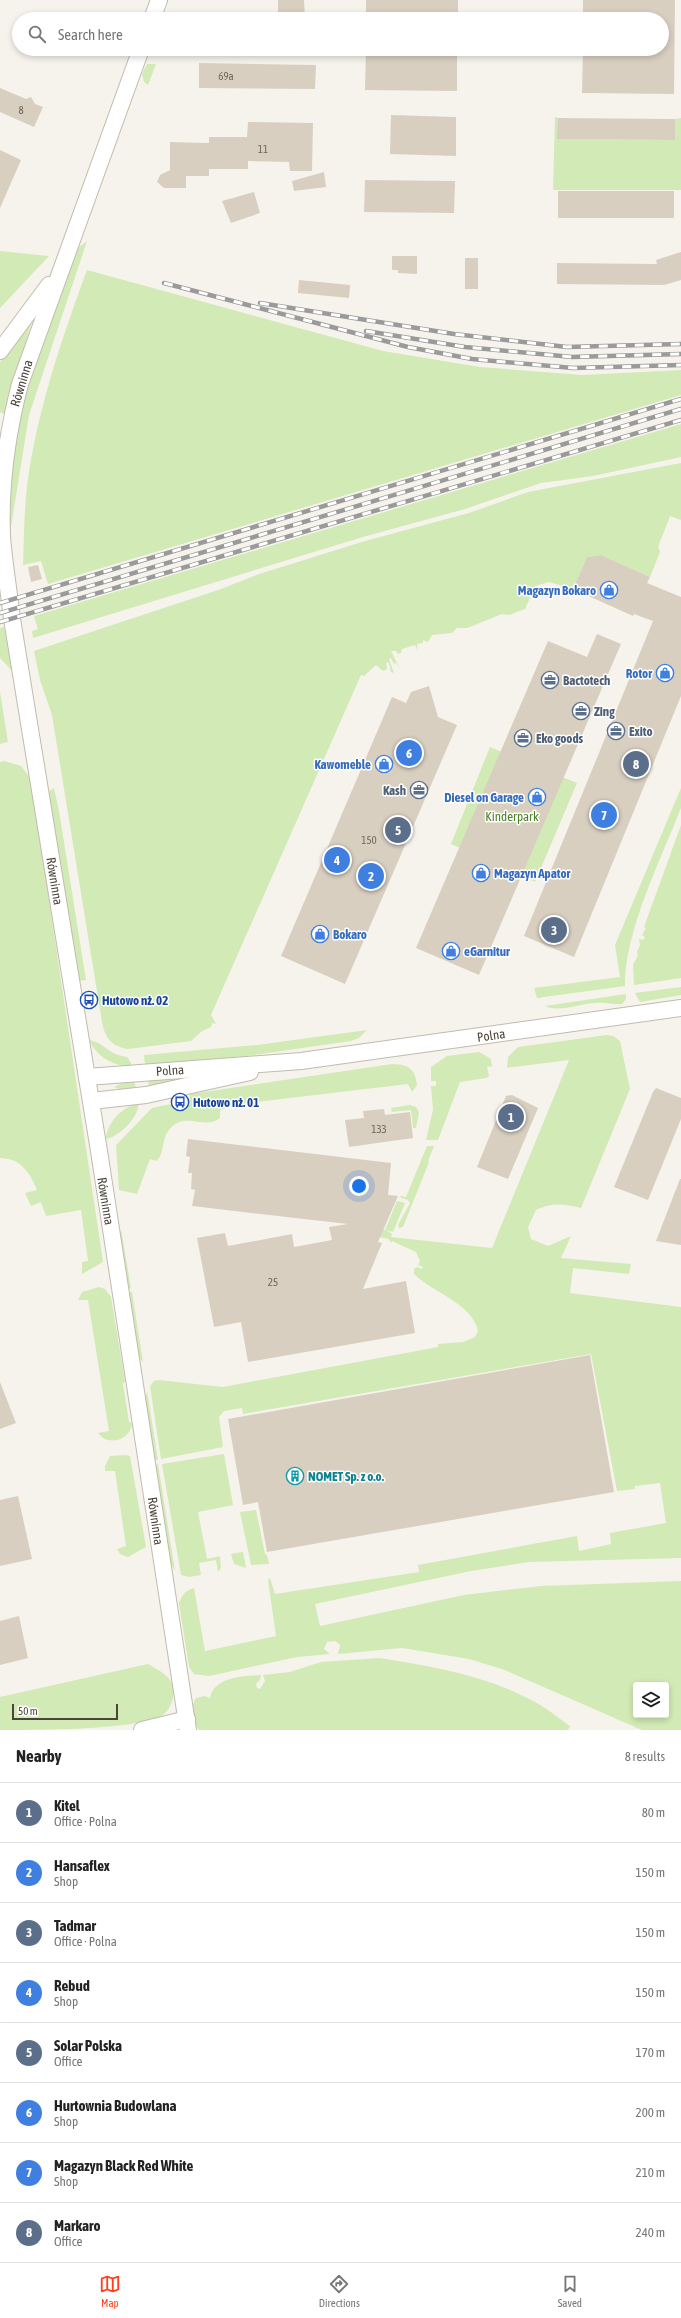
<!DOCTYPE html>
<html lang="en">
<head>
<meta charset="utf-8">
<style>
  :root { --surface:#fff; --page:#f2f2f2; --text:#222; --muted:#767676; --line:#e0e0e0; --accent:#fc3f1d }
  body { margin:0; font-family:"Asap Condensed",sans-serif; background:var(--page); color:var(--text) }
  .controls { position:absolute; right:12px; bottom:12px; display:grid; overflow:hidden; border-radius:4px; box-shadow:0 2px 6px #0003 }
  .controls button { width:36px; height:36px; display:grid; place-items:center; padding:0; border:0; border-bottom:1px solid var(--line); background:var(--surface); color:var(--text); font:20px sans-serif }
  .scale { position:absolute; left:12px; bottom:10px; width:106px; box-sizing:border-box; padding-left:4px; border:2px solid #4b4439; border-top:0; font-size:11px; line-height:14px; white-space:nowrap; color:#4b4439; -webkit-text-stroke:3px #fff; paint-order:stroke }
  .you { position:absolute; left:359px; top:1186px; width:14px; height:14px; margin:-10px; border:3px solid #fff; border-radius:50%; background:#1a73e8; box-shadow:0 0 0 6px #1a73e833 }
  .badge { display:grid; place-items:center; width:26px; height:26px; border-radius:50%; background:var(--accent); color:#fff; font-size:13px; font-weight:700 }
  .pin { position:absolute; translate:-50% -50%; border:2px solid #fff; box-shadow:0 1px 4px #0006 }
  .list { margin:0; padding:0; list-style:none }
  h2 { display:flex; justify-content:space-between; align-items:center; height:52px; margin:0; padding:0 16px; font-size:17px }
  h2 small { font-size:13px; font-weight:400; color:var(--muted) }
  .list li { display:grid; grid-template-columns:26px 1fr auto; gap:12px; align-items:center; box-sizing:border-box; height:60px; padding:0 16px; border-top:1px solid var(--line) }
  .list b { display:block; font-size:15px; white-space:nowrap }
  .list p { margin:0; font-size:13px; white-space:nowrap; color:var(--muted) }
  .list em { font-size:13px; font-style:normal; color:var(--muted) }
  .icon { flex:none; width:22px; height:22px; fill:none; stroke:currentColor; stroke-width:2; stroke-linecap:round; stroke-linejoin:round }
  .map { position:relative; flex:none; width:681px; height:1730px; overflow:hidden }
  .search { position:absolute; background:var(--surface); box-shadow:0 2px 6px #0003; left:12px; right:12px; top:12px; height:44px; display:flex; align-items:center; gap:10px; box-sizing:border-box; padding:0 14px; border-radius:22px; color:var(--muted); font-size:15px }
  .sheet { height:532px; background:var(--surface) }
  nav { display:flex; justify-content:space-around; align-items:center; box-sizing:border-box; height:56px; border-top:1px solid var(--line); background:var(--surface); font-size:11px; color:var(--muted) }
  nav a { display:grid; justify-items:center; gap:2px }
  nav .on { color:var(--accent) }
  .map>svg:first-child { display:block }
  .green { fill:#d2eab5; fill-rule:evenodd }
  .building { fill:#d8cfc1 }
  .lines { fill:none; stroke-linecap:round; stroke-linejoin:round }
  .minor-casing { stroke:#c2bbae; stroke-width:18 }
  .minor { stroke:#fff; stroke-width:16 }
  .rail-casing { stroke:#9a9a9a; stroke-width:4.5 }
  .rail { stroke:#fff; stroke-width:3; stroke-dasharray:9; stroke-linecap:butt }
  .labels { text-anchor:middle; stroke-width:3; stroke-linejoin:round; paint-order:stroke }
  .number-label { font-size:11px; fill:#6e675b }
  .street-label { font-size:13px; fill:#4b4439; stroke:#fff }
  .shop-label { font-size:13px; font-weight:bold; fill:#366cbe; stroke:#fff; text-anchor:end }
  .service-label { font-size:13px; font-weight:bold; fill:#4e5e75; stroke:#fff; text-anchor:start }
  .park-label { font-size:13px; fill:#4a7f2a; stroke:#fff }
  .transit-label { font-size:13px; font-weight:bold; fill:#164399; stroke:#fff; text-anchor:start }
  .culture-label { font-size:13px; font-weight:bold; fill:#0d838f; stroke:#fff; text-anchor:start }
</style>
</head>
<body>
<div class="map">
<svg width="681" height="1730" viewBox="0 0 681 1730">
  <rect width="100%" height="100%" fill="#f6f3ec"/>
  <g class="green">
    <path d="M147 64H156L148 85 144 82 142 74Z"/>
    <path d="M555 117 558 118V139L675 140V119L681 118V190H553Z"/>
    <path d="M87 241 29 415 10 533 12 452 29 376 78 248Z"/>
    <path d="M0 251 49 256 0 308Z"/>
    <path d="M87 270 383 351 480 367 583 375 681 370V395L48 584 41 561 23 565C24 539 24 512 27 486 37 411 61 341 87 270Z"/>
    <path d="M32 321 4 414 0 412V362Z"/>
    <path d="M681 424V457L593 476 541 483 465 509 363 537 33 638 32 631 38 629 34 616Z"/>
    <path d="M681 463V520L670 516 658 547 660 552 650 577 601 555 587 557 573 589 549 582 535 586 525 609 509 615 502 614 467 628H457L452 633 432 635 428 642 423 640V643L417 644 418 651 415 645 402 649 401 653 398 654 396 651H391L399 667 396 663 394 664 391 658 389 659 394 673 391 672 389 663 386 662 387 669 383 671 376 665 364 676 361 675 211 1015 216 1024 212 1023 211 1027 202 1031 191 1041 128 1049C111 1046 105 1038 102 1022L52 715 40 680 34 651 221 589 259 574 365 541 469 513 528 492Z"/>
    <path d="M4 627 12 671 0 658V628Z"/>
    <path d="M0 692 8 742 0 744Z"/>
    <path d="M490 747 577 783 535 882 451 844Z"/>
    <path d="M4 761 21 766 31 779 103 1262 82 1274V1262L88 1261 81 1210 46 1216 41 1202 31 1206 25 1193 37 1190C30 1173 21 1158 0 1158V762Z"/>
    <path d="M54 788 59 811 86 980 77 981 48 792Z"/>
    <path d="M681 788V808C661 859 624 933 625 986L537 998 534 988 620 977 615 945Z"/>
    <path d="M681 825V978L634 985 633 965 638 955 637 952 640 945 639 939 643 940 645 937 642 935 646 928 644 927Z"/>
    <path d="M681 987V995L640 1002 635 993Z"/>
    <path d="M626 994V999L622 1004C613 1005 605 1002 596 1003 581 1003 559 1013 545 1006Z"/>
    <path d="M367 1030 359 1038 351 1041 254 1055 145 1066 144 1055 257 1045Z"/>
    <path d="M607 1035 613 1036 620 1041 630 1089 581 1208C563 1204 553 1202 536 1210L528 1227 531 1239 548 1246 571 1236 561 1258 631 1264 629 1274 573 1268 570 1293 681 1307V1558L529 1562 471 1571 315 1604 320 1626 464 1595 541 1586 681 1581V1730H642L502 1669 469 1659 402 1648 338 1654 340 1645 335 1641 327 1642 324 1649 330 1654 297 1657 209 1676 194 1674 189 1667 179 1603C182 1595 186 1590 194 1588L205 1651 276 1636 268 1580 270 1578 275 1594 419 1572 418 1565 577 1536 579 1551 611 1544 610 1533 666 1523 660 1483 635 1486V1489L617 1491 591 1354 243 1414 242 1408 224 1411 219 1417 223 1447 161 1459 150 1386 154 1381 159 1380 223 1387 438 1347V1344L463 1342 475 1337 478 1331C473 1304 432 1292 414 1274V1269L417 1267 422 1269 423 1267 418 1265 420 1261 416 1252 392 1241 391 1243 389 1239 344 1230V1225L385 1230 397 1201 405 1203 393 1232 386 1230 392 1234 391 1237 492 1248 569 1060 507 1068 508 1057 518 1047ZM636 1685H666V1715H636Z"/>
    <path d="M89 1040C106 1043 106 1054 127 1057L131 1063V1067C112 1065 98 1058 89 1040Z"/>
    <path d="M479 1052 491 1059 492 1067 487 1066 489 1076 486 1078 460 1082 438 1140H426L433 1110 431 1086H436V1081H431V1067L447 1056Z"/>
    <path d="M392 1064C409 1065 415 1068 417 1085L412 1092 408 1084 240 1104 220 1110V1118C204 1131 184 1109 168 1131 162 1140 164 1150 159 1158L156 1161 150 1159 137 1194 119 1190 116 1145 152 1108 190 1100V1094Z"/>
    <path d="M202 1074 149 1088 148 1079Z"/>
    <path d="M134 1080 136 1089H120L114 1087 124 1082Z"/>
    <path d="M138 1102C141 1116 118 1138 105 1139 110 1119 120 1110 138 1102Z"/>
    <path d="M410 1105 416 1107 419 1112 416 1128H413L411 1110 392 1112 391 1108Z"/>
    <path d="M427 1146H434L428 1161 429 1162 403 1227 399 1228 398 1225 410 1203 408 1200 401 1198 400 1196 406 1197Z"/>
    <path d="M121 1229 131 1288 127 1289 119 1239Z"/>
    <path d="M99 1287 105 1289 111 1297 125 1381 123 1384 129 1422 132 1423C131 1440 108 1447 98 1433L109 1431 88 1300H78L82 1292Z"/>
    <path d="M127 1292H132L143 1362 138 1356Z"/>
    <path d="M147 1391 158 1460H153L145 1400Z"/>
    <path d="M224 1454 233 1505 198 1512 207 1559 220 1556 221 1568 218 1572 216 1560 199 1563 201 1575 189 1577 181 1575 162 1464Z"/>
    <path d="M126 1455 130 1456 146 1547 128 1557 120 1554 117 1549 126 1546 115 1471H105V1466L110 1456Z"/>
    <path d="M158 1464 175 1571 170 1562 155 1465Z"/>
    <path d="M256 1510 265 1554 267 1555 269 1564 251 1565 240 1512Z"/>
    <path d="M243 1552 246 1568 234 1564 231 1554Z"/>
    <path d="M380 1658C436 1667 496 1677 545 1708 554 1714 561 1720 570 1726L568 1730H199C192 1722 190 1707 196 1698L205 1696 210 1698C214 1677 243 1676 261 1675L260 1680 256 1684 257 1688 260 1689 265 1681 263 1675 290 1672 321 1662Z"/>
    <path d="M148 1664C162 1672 177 1679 173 1697 172 1705 167 1713 160 1717 128 1730 39 1730 0 1730V1697Z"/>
  </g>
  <g class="building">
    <path d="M278 0H304L305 19H278Z"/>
    <rect x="366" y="0" width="92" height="19"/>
    <path d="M583 0H675L674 94 582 93 583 49H662V19H583Z"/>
    <path d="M366 49H457V91L365 90Z"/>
    <path d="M199 63 316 65 315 89 199 88Z"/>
    <path d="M0 88 26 99 31 97 35 104 43 107 34 127 0 112Z"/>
    <path d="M391 115 456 117V156L390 154Z"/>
    <path d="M558 118 675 119V140L557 139Z"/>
    <path d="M248 122 313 123 312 171H290L289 162 248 161V169H209V176H186V188H164L157 182 160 175 170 170V142L209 143V137H247Z"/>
    <path d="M0 150 21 160 0 208Z"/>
    <path d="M324 172 326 187 294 191 292 181Z"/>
    <path d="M365 180 455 181 454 213 364 212Z"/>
    <rect x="558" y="191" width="116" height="27"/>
    <path d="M254 192 260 213 231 223 222 201Z"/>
    <path d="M681 252V280L664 285 557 284V263L657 264 656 260Z"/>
    <path d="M392 256H417V274L398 273V270H392Z"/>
    <rect x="465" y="258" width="13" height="31"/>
    <path d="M299 280 350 285 349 298 298 293Z"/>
    <path d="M601 555 650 577 647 583 681 597V696L574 957 524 936 653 621 634 614 633 616 573 589 587 557Z"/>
    <path d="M38 565 42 579 31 582 28 567Z"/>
    <path d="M597 634 621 644 479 975 416 948 548 641 587 657Z"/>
    <path d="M429 686 438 717 457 725 345 984 281 956 392 697 406 703 411 692Z"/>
    <path d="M656 1088 681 1098V1119L648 1200 614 1187 653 1092Z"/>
    <path d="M512 1095 538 1108 508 1179 477 1167 506 1096Z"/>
    <path d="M384 1109 385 1115 410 1112 413 1138 349 1147 345 1120 364 1118 363 1111Z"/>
    <path d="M188 1139 391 1163 388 1195 398 1196 378 1242 382 1243 363 1289 406 1281 415 1333 248 1362 241 1322 214 1327 197 1238 225 1233 228 1246 292 1234 294 1247 332 1240 329 1227 348 1224 192 1206 195 1190 191 1189 192 1173H188L190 1157 186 1156Z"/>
    <path d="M681 1179V1245L656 1241 680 1179Z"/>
    <path d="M590 1355 614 1492 267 1552 258 1502 243 1505 228 1419Z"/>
    <path d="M0 1382 16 1423 0 1429Z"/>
    <path d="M18 1496 32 1559 0 1566V1500Z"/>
    <path d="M19 1616 28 1658 0 1665V1621Z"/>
  </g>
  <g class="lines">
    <defs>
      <g id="minor">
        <path d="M152 19 159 0"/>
        <path d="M141 49 20 384C7 434 0 484 2 536 4 564 9 591 12 619L99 1151 188 1730"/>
        <path d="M0 351 49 285"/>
        <path d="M87 1077 301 1061 681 1008"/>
        <path d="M91 1101 146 1095 250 1072"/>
        <path d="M142 1730 187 1719"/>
      </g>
    </defs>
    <use href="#minor" class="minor-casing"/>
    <use href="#minor" class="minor"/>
    <defs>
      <g id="rail">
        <path d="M164 283 408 347 472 359 573 368 681 365"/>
        <path d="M260 303 454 334 567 347 681 344"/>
        <path d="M366 331 465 347 572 357 681 354"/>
        <path d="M0 603 681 399"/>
        <path d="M0 613 681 409"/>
        <path d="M0 622 681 420"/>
      </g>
    </defs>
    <use href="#rail" class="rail-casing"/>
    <use href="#rail" class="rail"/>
  </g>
  <defs>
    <symbol id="shop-ring" viewBox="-11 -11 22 22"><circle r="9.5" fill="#fff" stroke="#3f7fe0" stroke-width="1.5"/><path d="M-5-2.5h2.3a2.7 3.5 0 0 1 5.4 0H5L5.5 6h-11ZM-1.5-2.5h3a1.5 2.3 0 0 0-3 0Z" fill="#3f7fe0"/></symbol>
    <symbol id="office-ring" viewBox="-11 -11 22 22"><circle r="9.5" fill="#fff" stroke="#5c6f8a" stroke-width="1.5"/><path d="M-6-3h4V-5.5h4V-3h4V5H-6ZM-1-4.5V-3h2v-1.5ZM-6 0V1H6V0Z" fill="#5c6f8a"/></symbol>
    <symbol id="bus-ring" viewBox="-11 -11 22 22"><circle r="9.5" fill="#fff" stroke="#1a4fb4" stroke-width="1.5"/><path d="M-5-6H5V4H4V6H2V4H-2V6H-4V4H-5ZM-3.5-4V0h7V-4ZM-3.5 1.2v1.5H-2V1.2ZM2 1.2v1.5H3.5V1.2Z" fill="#1a4fb4"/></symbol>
    <symbol id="building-ring" viewBox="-11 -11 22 22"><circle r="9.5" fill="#fff" stroke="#0f9aa8" stroke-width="1.5"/><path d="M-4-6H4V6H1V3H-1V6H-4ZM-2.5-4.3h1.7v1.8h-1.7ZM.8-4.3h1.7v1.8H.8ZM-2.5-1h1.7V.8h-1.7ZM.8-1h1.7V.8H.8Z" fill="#0f9aa8"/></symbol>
  </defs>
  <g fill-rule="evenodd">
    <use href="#shop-ring" x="599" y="580" width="20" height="20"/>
    <use href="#shop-ring" x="655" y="663" width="20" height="20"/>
    <use href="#office-ring" x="540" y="670" width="20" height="20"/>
    <use href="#office-ring" x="571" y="701" width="20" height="20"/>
    <use href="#office-ring" x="606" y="721" width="20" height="20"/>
    <use href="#office-ring" x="513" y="728" width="20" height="20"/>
    <use href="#shop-ring" x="374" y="754" width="20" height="20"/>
    <use href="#office-ring" x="409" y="780" width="20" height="20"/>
    <use href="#shop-ring" x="527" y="787" width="20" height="20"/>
    <use href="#shop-ring" x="471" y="863" width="20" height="20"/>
    <use href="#shop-ring" x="310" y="924" width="20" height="20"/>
    <use href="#shop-ring" x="441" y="941" width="20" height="20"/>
    <use href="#bus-ring" x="79" y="990" width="20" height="20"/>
    <use href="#bus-ring" x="170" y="1092" width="20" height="20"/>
    <use href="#building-ring" x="285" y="1466" width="20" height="20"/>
  </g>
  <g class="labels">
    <g class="number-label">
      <text x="226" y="80">69a</text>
      <text x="21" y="114">8</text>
      <text x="263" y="153">11</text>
      <text x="369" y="844">150</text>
      <text x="379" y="1133">133</text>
      <text x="273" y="1286">25</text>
    </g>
    <g class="street-label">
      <text transform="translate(21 383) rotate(-73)" y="5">Równinna</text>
      <text transform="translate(55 881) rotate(81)" y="5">Równinna</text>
      <text transform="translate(491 1035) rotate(-8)" y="5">Polna</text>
      <text transform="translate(170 1070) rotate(-4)" y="5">Polna</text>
      <text transform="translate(106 1201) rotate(81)" y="5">Równinna</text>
      <text transform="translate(156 1521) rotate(82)" y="5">Równinna</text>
    </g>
    <g class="shop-label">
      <text x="596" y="595">Magazyn Bokaro</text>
      <text x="652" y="678">Rotor</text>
      <text x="371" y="769">Kawomeble</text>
      <text x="524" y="802">Diesel on Garage</text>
      <text x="494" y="878" text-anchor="start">Magazyn Apator</text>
      <text x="333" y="939" text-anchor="start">Bokaro</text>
      <text x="464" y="956" text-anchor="start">eGarnitur</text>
    </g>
    <g class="service-label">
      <text x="563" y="685">Bactotech</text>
      <text x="594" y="716">Zing</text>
      <text x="629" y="736">Exito</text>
      <text x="536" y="743">Eko goods</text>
      <text x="406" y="795" text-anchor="end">Kash</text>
    </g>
    <g class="park-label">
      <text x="512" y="821">Kinderpark</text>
    </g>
    <g class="transit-label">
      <text x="102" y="1005">Hutowo nż. 02</text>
      <text x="193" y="1107">Hutowo nż. 01</text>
    </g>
    <g class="culture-label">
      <text x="308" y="1481">NOMET Sp. z o.o.</text>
    </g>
  </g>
</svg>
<div class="controls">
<button><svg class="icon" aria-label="layers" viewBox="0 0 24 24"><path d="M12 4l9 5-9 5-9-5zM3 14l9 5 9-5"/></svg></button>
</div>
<div class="scale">50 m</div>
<div class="you"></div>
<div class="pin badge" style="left:511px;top:1117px;background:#5c6f8a">1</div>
<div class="pin badge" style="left:371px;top:876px;background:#3f7fe0">2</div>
<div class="pin badge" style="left:554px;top:930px;background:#5c6f8a">3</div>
<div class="pin badge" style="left:337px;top:860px;background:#3f7fe0">4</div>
<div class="pin badge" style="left:398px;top:830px;background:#5c6f8a">5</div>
<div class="pin badge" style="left:409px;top:753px;background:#3f7fe0">6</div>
<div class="pin badge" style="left:604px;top:815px;background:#3f7fe0">7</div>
<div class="pin badge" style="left:636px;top:764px;background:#5c6f8a">8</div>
<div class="search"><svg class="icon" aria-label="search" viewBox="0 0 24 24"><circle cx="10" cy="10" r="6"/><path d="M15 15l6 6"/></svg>Search here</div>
</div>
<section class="sheet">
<h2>Nearby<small>8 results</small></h2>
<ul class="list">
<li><span class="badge" style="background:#5c6f8a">1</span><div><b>Kitel</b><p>Office · Polna</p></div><em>80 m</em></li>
<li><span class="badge" style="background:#3f7fe0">2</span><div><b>Hansaflex</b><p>Shop</p></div><em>150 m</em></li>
<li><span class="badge" style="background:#5c6f8a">3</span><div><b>Tadmar</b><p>Office · Polna</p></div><em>150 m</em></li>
<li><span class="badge" style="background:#3f7fe0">4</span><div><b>Rebud</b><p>Shop</p></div><em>150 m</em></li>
<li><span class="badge" style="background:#5c6f8a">5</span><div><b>Solar Polska</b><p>Office</p></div><em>170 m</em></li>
<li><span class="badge" style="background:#3f7fe0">6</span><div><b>Hurtownia Budowlana</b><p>Shop</p></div><em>200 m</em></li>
<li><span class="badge" style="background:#3f7fe0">7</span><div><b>Magazyn Black Red White</b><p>Shop</p></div><em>210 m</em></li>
<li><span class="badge" style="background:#5c6f8a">8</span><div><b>Markaro</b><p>Office</p></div><em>240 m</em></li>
</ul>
</section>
<nav>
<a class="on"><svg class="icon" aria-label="map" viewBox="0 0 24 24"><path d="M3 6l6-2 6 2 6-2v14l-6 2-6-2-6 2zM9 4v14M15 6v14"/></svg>Map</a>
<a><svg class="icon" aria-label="directions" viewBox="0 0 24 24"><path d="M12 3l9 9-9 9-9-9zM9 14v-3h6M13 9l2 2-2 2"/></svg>Directions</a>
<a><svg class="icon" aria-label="saved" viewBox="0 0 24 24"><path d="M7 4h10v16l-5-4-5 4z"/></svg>Saved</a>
</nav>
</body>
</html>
